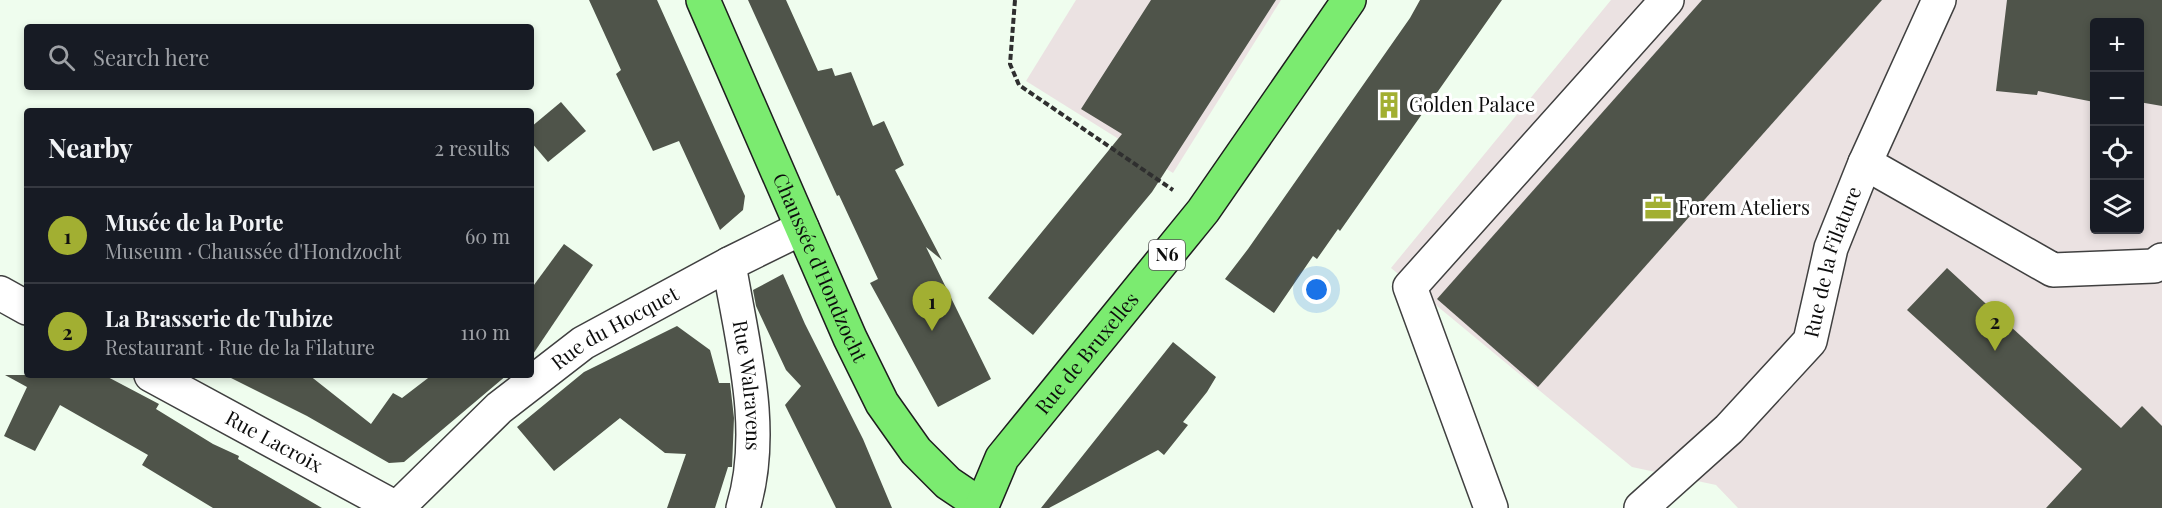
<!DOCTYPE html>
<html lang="en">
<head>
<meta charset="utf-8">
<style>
  :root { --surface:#171b24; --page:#20242c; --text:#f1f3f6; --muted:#9ea1a6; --line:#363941; --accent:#a2af32 }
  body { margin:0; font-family:"Playfair Display",serif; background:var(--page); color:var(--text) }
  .controls { position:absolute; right:18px; top:18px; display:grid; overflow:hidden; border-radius:6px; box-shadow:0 3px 9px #0003 }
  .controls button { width:54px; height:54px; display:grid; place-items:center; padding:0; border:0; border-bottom:2px solid var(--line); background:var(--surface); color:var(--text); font:30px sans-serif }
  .you { position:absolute; left:1317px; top:290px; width:21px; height:21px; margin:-15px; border:4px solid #fff; border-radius:50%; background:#1a73e8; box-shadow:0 0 0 9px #1a73e833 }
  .badge { display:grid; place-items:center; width:39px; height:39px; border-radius:50%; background:var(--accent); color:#111; font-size:20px; font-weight:700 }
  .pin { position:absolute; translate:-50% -50px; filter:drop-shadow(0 2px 3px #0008) }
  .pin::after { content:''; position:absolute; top:32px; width:21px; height:18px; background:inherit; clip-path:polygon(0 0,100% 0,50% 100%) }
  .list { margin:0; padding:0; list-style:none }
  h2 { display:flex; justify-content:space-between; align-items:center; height:78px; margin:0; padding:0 24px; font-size:26px }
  h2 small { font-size:20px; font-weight:400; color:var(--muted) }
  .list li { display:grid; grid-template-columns:39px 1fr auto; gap:18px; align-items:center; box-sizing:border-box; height:96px; padding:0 24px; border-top:2px solid var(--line) }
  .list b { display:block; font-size:22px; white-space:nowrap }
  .list p { margin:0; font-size:20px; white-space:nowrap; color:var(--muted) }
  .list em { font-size:20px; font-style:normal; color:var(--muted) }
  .icon { flex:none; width:33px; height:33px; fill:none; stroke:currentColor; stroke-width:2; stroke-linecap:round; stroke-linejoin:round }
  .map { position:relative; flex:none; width:2162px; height:508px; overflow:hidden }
  .search { position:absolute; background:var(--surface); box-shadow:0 3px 9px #0003; left:24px; top:24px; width:510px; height:66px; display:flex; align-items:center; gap:15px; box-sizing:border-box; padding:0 21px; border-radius:6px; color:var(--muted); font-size:22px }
  .panel { position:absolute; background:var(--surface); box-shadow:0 3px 9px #0003; left:24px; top:108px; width:510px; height:270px; border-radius:6px }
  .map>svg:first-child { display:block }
  .industrial { fill:#ebe2e2; fill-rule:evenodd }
  .building { fill:#4f544a }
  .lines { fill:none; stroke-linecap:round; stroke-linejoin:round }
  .minor-casing { stroke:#404040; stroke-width:36 }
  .major-casing { stroke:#1e1e1e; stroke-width:36 }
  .path { stroke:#2f2f2f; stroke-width:4; stroke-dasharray:6 3; stroke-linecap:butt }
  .minor { stroke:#fff; stroke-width:33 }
  .major { stroke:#7beb70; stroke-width:33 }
  .labels { text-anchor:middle; stroke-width:6; stroke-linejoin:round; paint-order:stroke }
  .shield { fill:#fff; stroke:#565656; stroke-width:1.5 }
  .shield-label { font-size:18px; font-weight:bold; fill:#0d0d0d }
  .poi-label { font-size:20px; fill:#0d0d0d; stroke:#fff; text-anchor:start }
  .street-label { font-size:20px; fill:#0d0d0d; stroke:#fff }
</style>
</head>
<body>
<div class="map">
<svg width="2162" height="508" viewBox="0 0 2162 508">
  <rect width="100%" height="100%" fill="#effdee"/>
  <g class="industrial">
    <path d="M1076 0H1281L1173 173 1026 81Z"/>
    <path d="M1611 0H2162V508H1738L1716 485 1632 467 1391 268ZM2094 22H2140V230H2094Z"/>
  </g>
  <g class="building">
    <path d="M589 0H657L745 196 743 210 720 230 679 141 653 151 616 74 621 70Z"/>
    <path d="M748 0H786L818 71 832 68 835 76 851 72 873 126 884 121 904 165 895 170 942 260 926 247 991 379 938 407 870 283 878 279 839 195 837 196Z"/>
    <path d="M1151 0H1276L1152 192 1033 335 988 298 1122 134 1081 109Z"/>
    <path d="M1420 0H1502L1340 231 1338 229 1317 259 1313 256 1274 313 1225 279 1248 249 1410 18Z"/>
    <path d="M1702 0H1882L1538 387 1437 299Z"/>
    <path d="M2007 0H2162V106L2139 102V22H2094V102L2038 91 2037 95 1996 91Z"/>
    <path d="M561 102 586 131 548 162 531 142V127Z"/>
    <path d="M564 244 593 265 531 357V289Z"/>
    <path d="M1947 268 2121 428 2142 406 2162 426V508H2046L2082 469 1907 310Z"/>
    <path d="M783 274 805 324 863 439 892 508H836L785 405 801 386 786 370 756 306 753 290Z"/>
    <path d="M677 326 710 350 719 383H730L734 418 732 467H728L715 508H667L686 454 665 453 620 418 554 471 517 427 584 372Z"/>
    <path d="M1173 342 1216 377 1207 392 1183 422 1188 425 1164 455 1158 450 1049 508H1041Z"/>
    <path d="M5 375H104L159 404 156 409 213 444 239 456 238 459 322 508H213L142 465 148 455 60 405 35 451 4 436 27 387Z"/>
    <path d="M225 375H309L371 424 393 393 402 398 432 375H507L404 462 389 463 307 416Z"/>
  </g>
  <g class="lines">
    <defs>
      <g id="minor">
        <path d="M1865 163 2053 270 2154 266 2162 260"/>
        <path id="s1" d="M729 264C742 343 767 430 743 508"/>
        <path d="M0 293 27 308"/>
        <path id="s2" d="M151 375 396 508"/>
        <path id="s3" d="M397 508 499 408 583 343 729 264 802 228"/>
        <path d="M1491 508 1410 287 1667 0"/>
        <path id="s4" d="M1641 508 1729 429 1810 341 1831 248 1865 163 1939 0"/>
      </g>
      <g id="major">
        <path id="s5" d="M703 0 850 338 882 403 916 451 948 483 982 506"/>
        <path id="s6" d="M981 508 1002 458 1203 211 1349 0"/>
      </g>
    </defs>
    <use href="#minor" class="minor-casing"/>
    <use href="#major" class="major-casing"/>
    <path class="path" d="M1015 0 1010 64 1019 85 1173 190"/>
    <use href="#minor" class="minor"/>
    <use href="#major" class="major"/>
  </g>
  <defs>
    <symbol id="building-bare" viewBox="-9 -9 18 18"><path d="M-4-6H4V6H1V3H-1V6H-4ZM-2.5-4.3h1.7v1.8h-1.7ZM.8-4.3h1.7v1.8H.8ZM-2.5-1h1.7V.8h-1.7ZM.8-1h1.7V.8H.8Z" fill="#a2af32" stroke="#fff" stroke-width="2.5" paint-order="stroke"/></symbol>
    <symbol id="office-bare" viewBox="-9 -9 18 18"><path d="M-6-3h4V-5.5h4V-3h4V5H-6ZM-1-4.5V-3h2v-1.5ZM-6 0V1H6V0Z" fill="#a2af32" stroke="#fff" stroke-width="2.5" paint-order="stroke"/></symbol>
  </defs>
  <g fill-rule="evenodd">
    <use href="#building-bare" x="1370" y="86" width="38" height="38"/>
    <use href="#office-bare" x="1639" y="189" width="38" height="38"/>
  </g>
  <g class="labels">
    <rect class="shield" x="1149" y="240" width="36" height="30" rx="4.5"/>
    <g class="shield-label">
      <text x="1167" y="261">N6</text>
    </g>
    <g class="poi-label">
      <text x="1409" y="112">Golden Palace</text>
      <text x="1678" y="215">Forem Ateliers</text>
    </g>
    <g class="street-label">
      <text dy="7" stroke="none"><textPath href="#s4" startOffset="320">Rue de la Filature</textPath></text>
      <text dy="7" stroke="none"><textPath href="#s5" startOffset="292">Chaussée d'Hondzocht</textPath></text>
      <text dy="7" stroke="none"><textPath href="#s3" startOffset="284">Rue du Hocquet</textPath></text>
      <text dy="7" stroke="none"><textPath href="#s6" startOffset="189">Rue de Bruxelles</textPath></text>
      <text dy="7" stroke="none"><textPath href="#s1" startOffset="123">Rue Walravens</textPath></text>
      <text dy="7" stroke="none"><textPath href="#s2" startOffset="140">Rue Lacroix</textPath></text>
    </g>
  </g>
</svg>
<div class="controls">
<button>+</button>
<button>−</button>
<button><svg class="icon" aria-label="locate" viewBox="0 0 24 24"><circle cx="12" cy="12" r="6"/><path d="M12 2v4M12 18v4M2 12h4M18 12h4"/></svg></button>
<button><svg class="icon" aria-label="layers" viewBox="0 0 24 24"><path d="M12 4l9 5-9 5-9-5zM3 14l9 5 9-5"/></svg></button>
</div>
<div class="you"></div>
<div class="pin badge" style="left:932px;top:331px">1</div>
<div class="pin badge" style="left:1995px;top:351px">2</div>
<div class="search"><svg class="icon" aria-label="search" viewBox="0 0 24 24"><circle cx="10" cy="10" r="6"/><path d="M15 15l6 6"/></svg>Search here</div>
<section class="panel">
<h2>Nearby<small>2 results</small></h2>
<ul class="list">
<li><span class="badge">1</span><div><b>Musée de la Porte</b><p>Museum · Chaussée d'Hondzocht</p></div><em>60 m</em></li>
<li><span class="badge">2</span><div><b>La Brasserie de Tubize</b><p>Restaurant · Rue de la Filature</p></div><em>110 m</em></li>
</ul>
</section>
</div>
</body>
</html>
